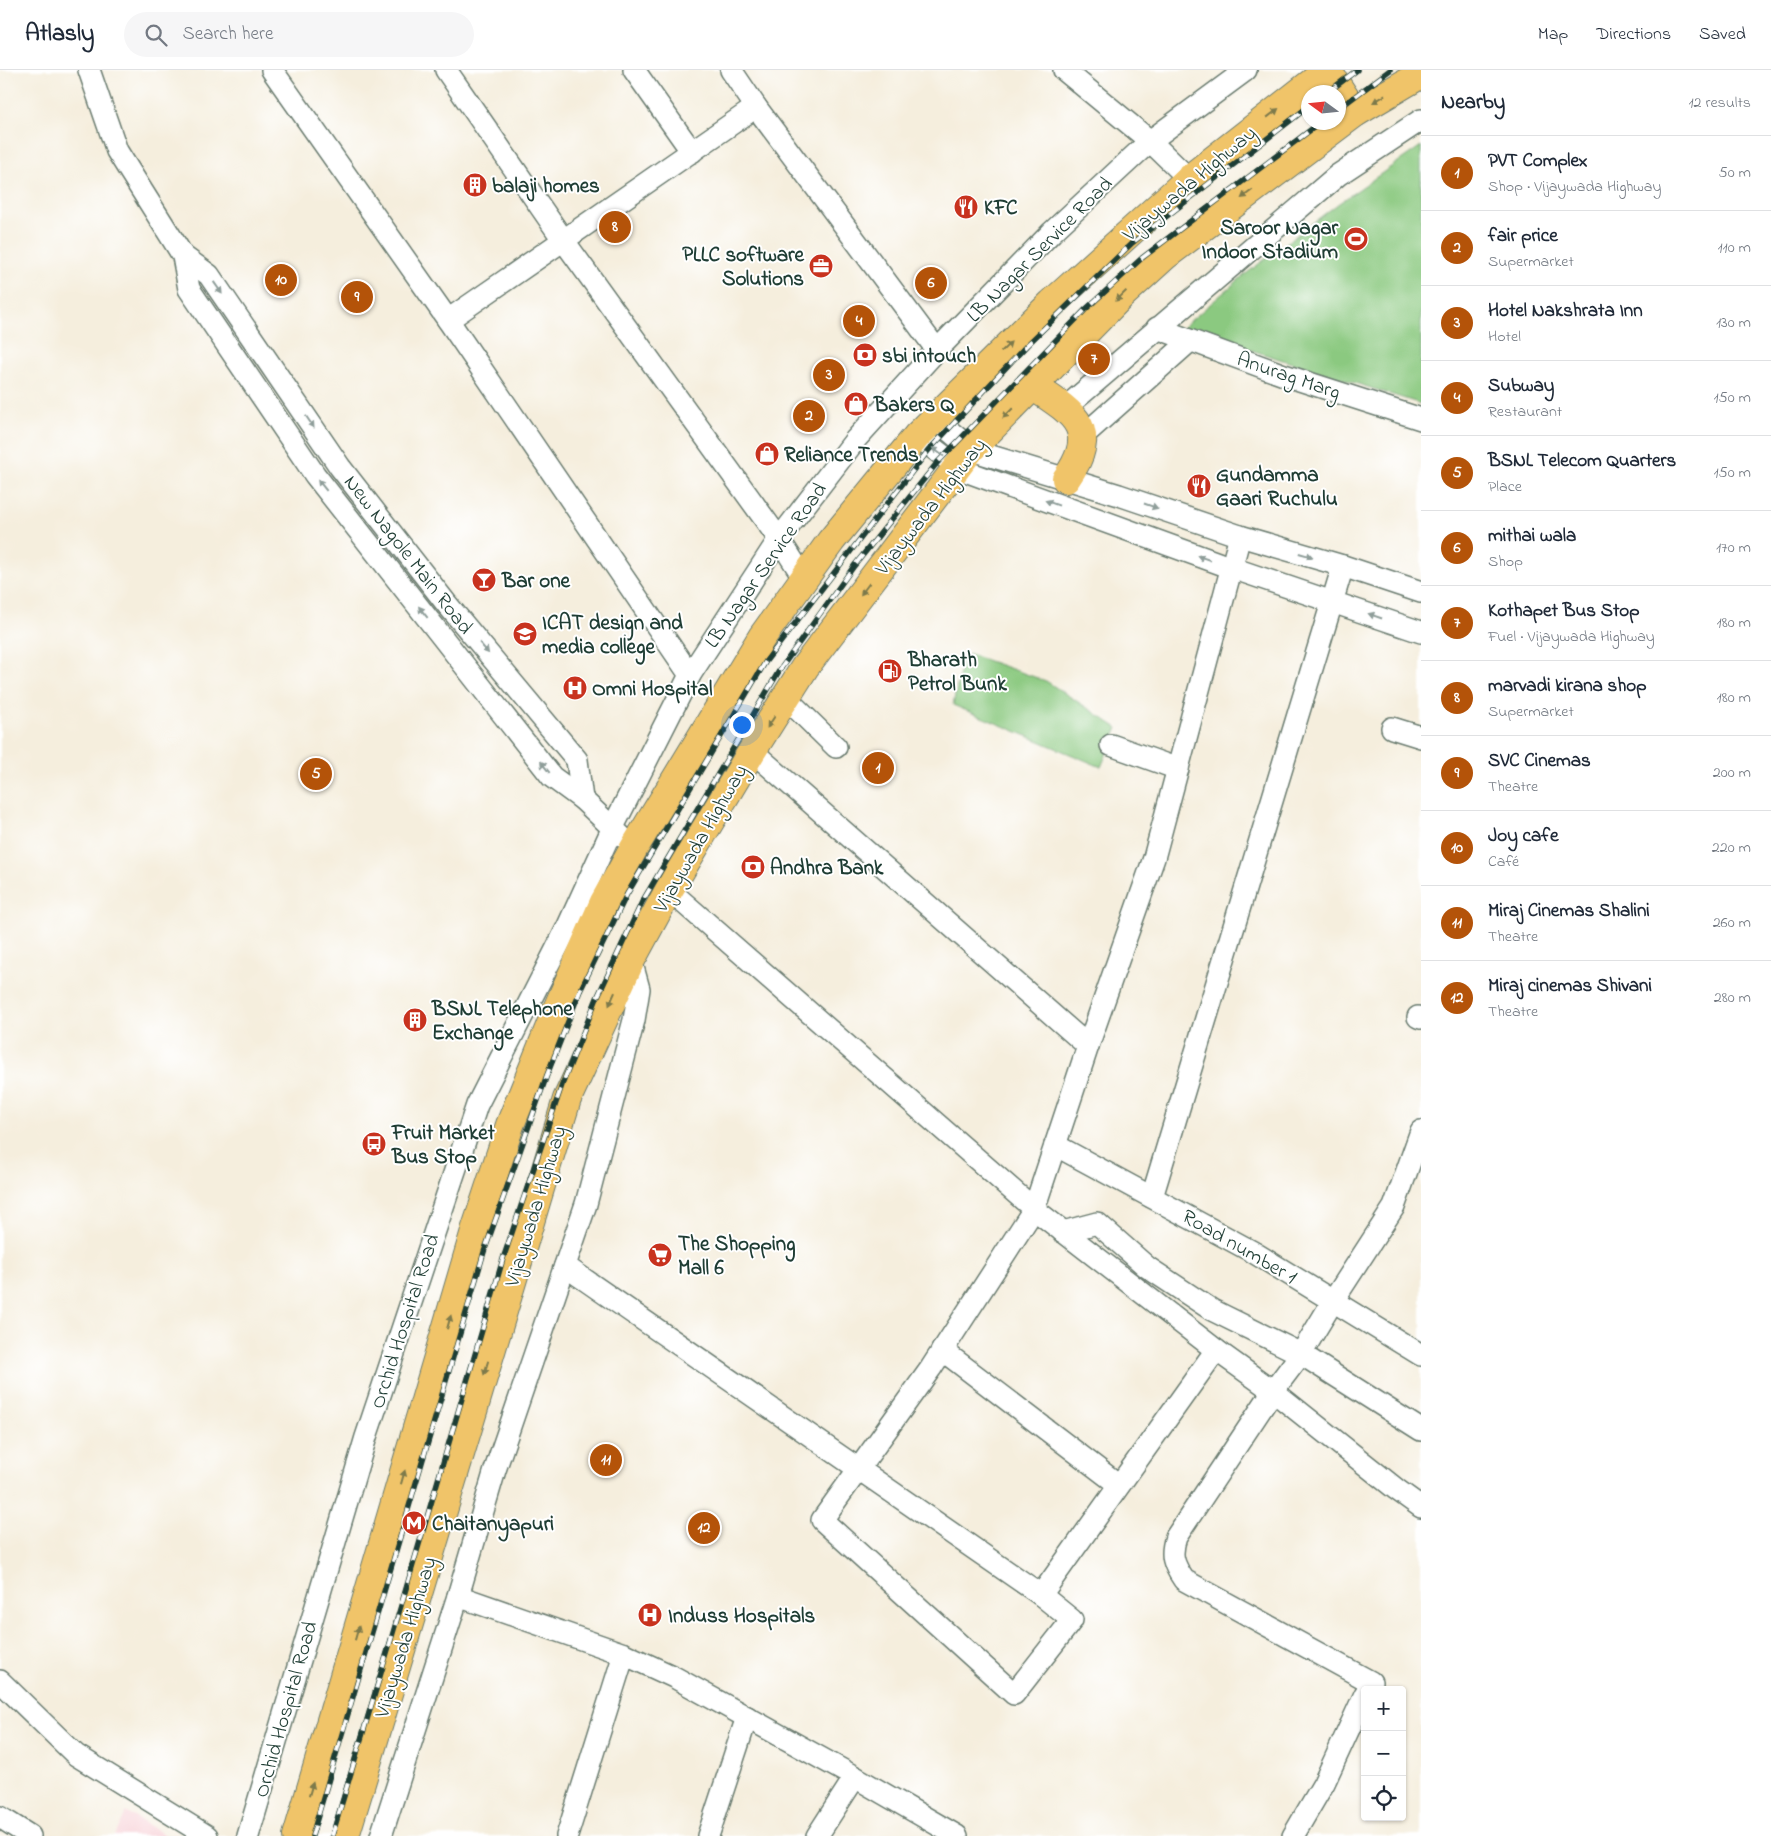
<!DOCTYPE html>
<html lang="en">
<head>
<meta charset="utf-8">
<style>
  :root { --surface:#fff; --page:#f6f6f7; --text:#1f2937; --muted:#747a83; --line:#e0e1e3; --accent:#b45309 }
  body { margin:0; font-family:"Indie Flower",sans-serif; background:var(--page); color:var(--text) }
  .controls { position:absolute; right:15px; bottom:15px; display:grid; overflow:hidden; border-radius:5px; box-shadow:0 1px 4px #0004 }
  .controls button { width:45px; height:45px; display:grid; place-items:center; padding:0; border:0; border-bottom:1px solid var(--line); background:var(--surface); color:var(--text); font:25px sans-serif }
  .compass { position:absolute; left:1301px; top:15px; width:45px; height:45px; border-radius:50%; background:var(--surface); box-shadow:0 1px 4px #0004; rotate:285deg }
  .you { position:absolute; left:741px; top:654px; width:18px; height:18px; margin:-12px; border:4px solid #fff; border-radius:50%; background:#1a73e8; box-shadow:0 0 0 8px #1a73e833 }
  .badge { display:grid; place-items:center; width:32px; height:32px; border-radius:50%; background:var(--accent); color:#fff; font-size:16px; font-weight:700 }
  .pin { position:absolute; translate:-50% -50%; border:2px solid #fff; box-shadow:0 1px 5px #0006 }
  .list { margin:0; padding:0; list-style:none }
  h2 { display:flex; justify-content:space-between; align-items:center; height:65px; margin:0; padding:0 20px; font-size:21px }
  h2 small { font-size:16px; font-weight:400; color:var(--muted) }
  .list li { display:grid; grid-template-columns:32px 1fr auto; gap:15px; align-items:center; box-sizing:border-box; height:75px; padding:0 20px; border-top:1px solid var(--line) }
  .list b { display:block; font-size:19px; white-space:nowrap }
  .list p { margin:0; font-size:16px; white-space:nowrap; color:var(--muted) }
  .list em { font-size:16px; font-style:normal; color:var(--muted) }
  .icon { flex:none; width:28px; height:28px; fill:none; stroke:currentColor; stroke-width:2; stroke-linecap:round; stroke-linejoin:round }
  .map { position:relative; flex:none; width:1421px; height:1766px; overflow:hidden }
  header { display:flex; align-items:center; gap:30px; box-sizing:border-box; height:70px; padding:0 25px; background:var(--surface); border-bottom:1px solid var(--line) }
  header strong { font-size:24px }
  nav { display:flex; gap:28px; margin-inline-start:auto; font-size:18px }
  .search { width:350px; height:45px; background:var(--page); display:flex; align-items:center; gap:12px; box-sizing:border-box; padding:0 18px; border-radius:28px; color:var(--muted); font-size:19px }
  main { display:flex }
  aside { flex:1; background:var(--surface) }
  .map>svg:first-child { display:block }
  .built { fill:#f7cfd5 }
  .green { fill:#8bc980; stroke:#55835a }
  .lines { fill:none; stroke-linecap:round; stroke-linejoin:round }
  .minor-casing { stroke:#6a7b6f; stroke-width:24 }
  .highway-casing { stroke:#6a7b6f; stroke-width:30 }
  .minor { stroke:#fff; stroke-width:21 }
  .highway { stroke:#f0c469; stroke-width:28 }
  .rail-casing { stroke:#1f3d34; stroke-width:5.5 }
  .rail { stroke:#fff; stroke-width:4; stroke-dasharray:11; stroke-linecap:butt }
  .oneway { fill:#7d7a4c }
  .oneway2 { fill:#8f9e9a }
  .labels { text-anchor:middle; stroke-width:4; stroke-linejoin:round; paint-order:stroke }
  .street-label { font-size:21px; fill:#1f3d34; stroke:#fff }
  .poi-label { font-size:21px; font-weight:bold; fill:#1f3d34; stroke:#fff; text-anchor:start }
</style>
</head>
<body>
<header>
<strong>Atlasly</strong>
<div class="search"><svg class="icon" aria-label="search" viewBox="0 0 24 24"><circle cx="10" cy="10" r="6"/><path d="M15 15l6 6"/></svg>Search here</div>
<nav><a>Map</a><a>Directions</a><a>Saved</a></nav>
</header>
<main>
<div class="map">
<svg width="1421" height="1766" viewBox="0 0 1421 1766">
  <rect width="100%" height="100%" fill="#fff"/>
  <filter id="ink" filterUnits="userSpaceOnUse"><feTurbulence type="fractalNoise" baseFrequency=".02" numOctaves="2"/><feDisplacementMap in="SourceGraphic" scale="10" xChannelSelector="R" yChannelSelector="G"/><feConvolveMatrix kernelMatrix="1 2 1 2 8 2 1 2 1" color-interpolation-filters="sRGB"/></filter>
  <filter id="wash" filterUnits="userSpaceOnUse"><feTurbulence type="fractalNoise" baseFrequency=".0096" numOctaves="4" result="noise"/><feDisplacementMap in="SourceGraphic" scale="20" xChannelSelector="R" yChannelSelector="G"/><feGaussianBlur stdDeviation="1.12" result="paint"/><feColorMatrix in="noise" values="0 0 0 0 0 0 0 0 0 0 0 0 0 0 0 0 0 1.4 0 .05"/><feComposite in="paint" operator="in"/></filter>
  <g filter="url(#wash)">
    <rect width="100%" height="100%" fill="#f5eedd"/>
    <path class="built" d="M126 1742 167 1766H115Z"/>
    <g class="green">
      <path d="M1421 76V334L1182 258 1243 206 1339 133Z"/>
      <path d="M969 584 1046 611 1118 658 1101 697 953 635 962 593Z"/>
    </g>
  </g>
  <g filter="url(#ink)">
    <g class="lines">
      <defs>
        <g id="minor">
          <path d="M89 0 117 81 183 186 189 219 315 405 552 707 582 729 621 766"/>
          <path d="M272 0 448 250 690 605"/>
          <path d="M446 0 564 171 779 469 804 508"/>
          <path d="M634 0 692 82"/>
          <path d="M731 0 756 37 937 280"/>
          <path d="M1064 0 1150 71 1189 109"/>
          <path d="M183 186 209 205 340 397 446 533 577 690 582 729"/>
          <path d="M448 250 756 37"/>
          <path d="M1157 258 1284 305 1421 349"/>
          <path d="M1065 338 1338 105 1421 50"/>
          <path d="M934 348 971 379 981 383 1119 425 1240 466 1343 496 1421 522"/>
          <path d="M917 366 958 397 968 402 1232 498 1421 562"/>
          <path d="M1083 366 1190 271"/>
          <path d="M786 628 836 677"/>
          <path d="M1392 658 1421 667"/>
          <path d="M1111 675 1178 699"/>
          <path d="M752 681 1088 976"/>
          <path d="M669 820 1034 1139 1216 1280 1273 1321 1396 1419 1421 1437"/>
          <path d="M1418 947 1421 948"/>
          <path d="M1055 1075 1253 1182 1421 1285"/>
          <path d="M1152 1127 1343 496"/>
          <path d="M1063 1162 1097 1153 1147 1197 1212 1240 1301 1284 1421 1360"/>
          <path d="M565 1196 1041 1525"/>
          <path d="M942 1280 1119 1415"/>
          <path d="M1216 1280 1041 1525 1072 1550 1014 1624 822 1450 931 1298 1034 1139 1088 976 1154 788 1240 466"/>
          <path d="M458 1526 624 1584 674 1607 855 1707 957 1766"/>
          <path d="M0 1611 76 1685 207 1766"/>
          <path d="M1367 1620 1371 1612 1184 1510C1173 1494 1170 1485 1176 1467L1273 1321 1301 1284 1333 1231 1394 1137 1421 1061"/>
          <path d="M0 1747 30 1766"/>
          <path d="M248 1766 366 1367 477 1035 567 858 613 757 690 605 779 469 856 369 937 280 1052 162 1150 71 1246 0"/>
          <path d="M381 1766 458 1526 495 1400 586 1134 634 950 639 919 631 890"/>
          <path d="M567 1766 624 1584"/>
          <path d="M708 1766 747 1647"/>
          <path d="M817 1766 855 1707"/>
          <path d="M1293 1766 1324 1713 1365 1624"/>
        </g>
        <g id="highway">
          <path d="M1327 0 1355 43"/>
          <path d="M1034 317C1075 344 1101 360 1066 409"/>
          <path d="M297 1766 475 1161 510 1055 557 939 604 832 634 778 762 567 831 471 917 366 1052 233 1189 109 1328 0"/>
          <path d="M345 1766 567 1029 631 890 669 820 752 681 805 597 971 379 1121 226 1166 185 1355 43 1421 4"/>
        </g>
      </defs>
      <use href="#minor" class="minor-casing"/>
      <use href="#highway" class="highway-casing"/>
      <use href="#minor" class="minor"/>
      <use href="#highway" class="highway"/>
      <defs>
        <g id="rail">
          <path d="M1328 22 1357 0"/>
          <path d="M1338 39 1390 0"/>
          <path d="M312 1766 484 1182 547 1005 580 921 627 824 766 591 928 381 1027 275 1132 173 1308 37"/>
          <path d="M332 1766 390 1573 503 1189 562 1015 597 928 642 832 779 601 854 496 937 393 1086 239 1142 188 1321 52"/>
        </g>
      </defs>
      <use href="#rail" class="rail-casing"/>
      <use href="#rail" class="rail"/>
    </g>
    <defs><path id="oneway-solid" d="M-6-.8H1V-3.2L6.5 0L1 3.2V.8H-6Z" transform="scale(1.25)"/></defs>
    <g class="oneway">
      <use href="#oneway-solid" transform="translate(1379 29) rotate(150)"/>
      <use href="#oneway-solid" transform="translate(1273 43) rotate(-38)"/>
      <use href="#oneway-solid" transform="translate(1247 124) rotate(143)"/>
      <use href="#oneway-solid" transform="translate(1121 226) rotate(136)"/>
      <use href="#oneway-solid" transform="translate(1006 277) rotate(-44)"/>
      <use href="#oneway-solid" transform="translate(1008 343) rotate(135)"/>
      <use href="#oneway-solid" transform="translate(865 519) rotate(127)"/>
      <use href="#oneway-solid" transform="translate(771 652) rotate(123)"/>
      <use href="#oneway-solid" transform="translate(612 929) rotate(114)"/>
      <use href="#oneway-solid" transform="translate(449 1252) rotate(-74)"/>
      <use href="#oneway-solid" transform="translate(486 1298) rotate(107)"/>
      <use href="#oneway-solid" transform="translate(403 1407) rotate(-74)"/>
      <use href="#oneway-solid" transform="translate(357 1563) rotate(-74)"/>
      <use href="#oneway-solid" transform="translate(311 1719) rotate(-74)"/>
    </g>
    <g class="oneway2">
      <use href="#oneway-solid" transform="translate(218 218) rotate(55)"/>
      <use href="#oneway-solid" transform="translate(310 352) rotate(56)"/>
      <use href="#oneway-solid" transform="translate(938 382) rotate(-143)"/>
      <use href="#oneway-solid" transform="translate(322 415) rotate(-128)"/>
      <use href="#oneway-solid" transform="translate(1052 433) rotate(-160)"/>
      <use href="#oneway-solid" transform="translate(1151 436) rotate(19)"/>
      <use href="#oneway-solid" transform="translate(1306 485) rotate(16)"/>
      <use href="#oneway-solid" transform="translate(1204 488) rotate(-161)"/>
      <use href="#oneway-solid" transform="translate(423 542) rotate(-128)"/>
      <use href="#oneway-solid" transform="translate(1375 546) rotate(-161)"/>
      <use href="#oneway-solid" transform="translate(484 578) rotate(50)"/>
      <use href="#oneway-solid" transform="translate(545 697) rotate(-128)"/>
    </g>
  </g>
  <defs>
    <symbol id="building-disc" viewBox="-11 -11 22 22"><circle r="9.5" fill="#c8321e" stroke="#fff"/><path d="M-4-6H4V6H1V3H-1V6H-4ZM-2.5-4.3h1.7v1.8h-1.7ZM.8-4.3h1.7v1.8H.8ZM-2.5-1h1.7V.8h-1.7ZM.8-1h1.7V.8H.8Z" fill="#fff"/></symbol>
    <symbol id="restaurant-disc" viewBox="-11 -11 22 22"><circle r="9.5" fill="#c8321e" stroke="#fff"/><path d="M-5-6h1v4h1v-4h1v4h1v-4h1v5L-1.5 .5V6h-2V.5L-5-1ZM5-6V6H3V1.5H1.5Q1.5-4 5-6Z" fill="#fff"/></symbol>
    <symbol id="stadium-disc" viewBox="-11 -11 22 22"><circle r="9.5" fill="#c8321e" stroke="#fff"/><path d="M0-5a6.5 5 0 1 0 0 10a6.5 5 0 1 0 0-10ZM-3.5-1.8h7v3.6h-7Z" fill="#fff"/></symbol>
    <symbol id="office-disc" viewBox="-11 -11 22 22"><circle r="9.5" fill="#c8321e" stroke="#fff"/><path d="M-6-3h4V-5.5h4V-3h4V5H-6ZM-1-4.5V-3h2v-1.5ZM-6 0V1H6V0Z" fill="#fff"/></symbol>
    <symbol id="bank-disc" viewBox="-11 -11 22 22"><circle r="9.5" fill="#c8321e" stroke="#fff"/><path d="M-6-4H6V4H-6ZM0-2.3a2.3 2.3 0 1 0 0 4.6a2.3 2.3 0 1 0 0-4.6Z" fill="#fff"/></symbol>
    <symbol id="shop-disc" viewBox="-11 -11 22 22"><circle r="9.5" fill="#c8321e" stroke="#fff"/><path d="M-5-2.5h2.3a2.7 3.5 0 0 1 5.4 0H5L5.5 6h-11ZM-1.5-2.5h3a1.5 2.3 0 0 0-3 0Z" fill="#fff"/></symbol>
    <symbol id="bar-disc" viewBox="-11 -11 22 22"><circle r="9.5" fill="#c8321e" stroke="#fff"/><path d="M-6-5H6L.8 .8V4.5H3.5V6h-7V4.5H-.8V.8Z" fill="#fff"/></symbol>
    <symbol id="university-disc" viewBox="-11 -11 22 22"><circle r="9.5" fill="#c8321e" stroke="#fff"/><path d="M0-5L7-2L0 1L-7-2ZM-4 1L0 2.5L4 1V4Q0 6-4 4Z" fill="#fff"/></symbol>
    <symbol id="fuel-disc" viewBox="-11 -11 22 22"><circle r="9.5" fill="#c8321e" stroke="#fff"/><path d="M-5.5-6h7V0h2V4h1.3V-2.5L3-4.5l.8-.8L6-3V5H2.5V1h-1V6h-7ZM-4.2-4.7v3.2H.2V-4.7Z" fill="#fff"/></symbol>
    <symbol id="hospital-disc" viewBox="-11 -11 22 22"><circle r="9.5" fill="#c8321e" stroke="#fff"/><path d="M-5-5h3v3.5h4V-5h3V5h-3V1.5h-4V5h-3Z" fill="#fff"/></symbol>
    <symbol id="bus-disc" viewBox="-11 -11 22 22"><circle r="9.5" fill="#c8321e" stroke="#fff"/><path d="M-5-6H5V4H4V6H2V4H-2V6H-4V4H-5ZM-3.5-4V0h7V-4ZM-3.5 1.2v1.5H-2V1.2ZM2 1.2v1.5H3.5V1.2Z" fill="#fff"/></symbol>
    <symbol id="supermarket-disc" viewBox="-11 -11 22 22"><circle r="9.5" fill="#c8321e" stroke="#fff"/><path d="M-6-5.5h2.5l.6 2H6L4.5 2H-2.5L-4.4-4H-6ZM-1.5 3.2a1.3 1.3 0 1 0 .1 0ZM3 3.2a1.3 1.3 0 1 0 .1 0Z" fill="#fff"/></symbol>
    <symbol id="metro-disc" viewBox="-11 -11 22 22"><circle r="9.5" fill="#c8321e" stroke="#fff"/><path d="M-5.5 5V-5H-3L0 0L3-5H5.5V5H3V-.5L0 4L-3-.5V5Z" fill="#fff"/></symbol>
  </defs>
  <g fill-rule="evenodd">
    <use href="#building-disc" x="461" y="101" width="28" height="28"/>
    <use href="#restaurant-disc" x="952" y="123" width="28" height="28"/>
    <use href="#stadium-disc" x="1342" y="155" width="28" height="28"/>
    <use href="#office-disc" x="807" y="182" width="28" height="28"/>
    <use href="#bank-disc" x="851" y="271" width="28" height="28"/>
    <use href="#shop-disc" x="842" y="320" width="28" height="28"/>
    <use href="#shop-disc" x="753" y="370" width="28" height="28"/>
    <use href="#restaurant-disc" x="1185" y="402" width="28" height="28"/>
    <use href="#bar-disc" x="470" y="496" width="28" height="28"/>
    <use href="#university-disc" x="511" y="550" width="28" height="28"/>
    <use href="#fuel-disc" x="876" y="587" width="28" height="28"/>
    <use href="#hospital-disc" x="561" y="604" width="28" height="28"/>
    <use href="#bank-disc" x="739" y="783" width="28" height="28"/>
    <use href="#building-disc" x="401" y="936" width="28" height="28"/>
    <use href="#bus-disc" x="360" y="1060" width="28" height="28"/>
    <use href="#supermarket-disc" x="646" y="1171" width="28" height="28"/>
    <use href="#metro-disc" x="400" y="1439" width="28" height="28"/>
    <use href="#hospital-disc" x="636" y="1531" width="28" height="28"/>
  </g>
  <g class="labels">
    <g class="street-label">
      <text transform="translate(1189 113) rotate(-40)" y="7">Vijaywada Highway</text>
      <text transform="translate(1039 179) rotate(-45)" y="7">LB Nagar Service Road</text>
      <text transform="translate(1289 305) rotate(19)" y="7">Anurag Marg</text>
      <text transform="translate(930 436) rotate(-52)" y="7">Vijaywada Highway</text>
      <text transform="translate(409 484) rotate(52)" y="7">New Nagole Main Road</text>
      <text transform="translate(765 495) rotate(-55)" y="7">LB Nagar Service Road</text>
      <text transform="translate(700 768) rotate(-60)" y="7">Vijaywada Highway</text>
      <text transform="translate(535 1136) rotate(-73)" y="7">Vijaywada Highway</text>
      <text transform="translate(1240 1176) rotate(30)" y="7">Road number 1</text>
      <text transform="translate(404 1251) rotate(-72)" y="7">Orchid Hospital Road</text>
      <text transform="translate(405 1567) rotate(-73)" y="7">Vijaywada Highway</text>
      <text transform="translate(285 1639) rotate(-74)" y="7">Orchid Hospital Road</text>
    </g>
    <g class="poi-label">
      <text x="492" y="122">balaji homes</text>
      <text x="984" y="144">KFC</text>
      <text x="1338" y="164" text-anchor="end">Saroor Nagar<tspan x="1338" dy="24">Indoor Stadium</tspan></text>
      <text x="804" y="191" text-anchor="end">PLLC software<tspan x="804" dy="24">Solutions</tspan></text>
      <text x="882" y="292">sbi intouch</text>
      <text x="874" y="341">Bakers Q</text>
      <text x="784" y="391">Reliance Trends</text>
      <text x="1216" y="411">Gundamma<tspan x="1216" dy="24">Gaari Ruchulu</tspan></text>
      <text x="502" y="517">Bar one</text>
      <text x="542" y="559">ICAT design and<tspan x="542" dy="24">media college</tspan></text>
      <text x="908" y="596">Bharath<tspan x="908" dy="24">Petrol Bunk</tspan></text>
      <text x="592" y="625">Omni Hospital</text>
      <text x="770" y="804">Andhra Bank</text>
      <text x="432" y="945">BSNL Telephone<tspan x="432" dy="24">Exchange</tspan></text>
      <text x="392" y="1069">Fruit Market<tspan x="392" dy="24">Bus Stop</tspan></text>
      <text x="678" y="1180">The Shopping<tspan x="678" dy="24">Mall 6</tspan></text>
      <text x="432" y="1460">Chaitanyapuri</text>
      <text x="668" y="1552">Induss Hospitals</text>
    </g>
  </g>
</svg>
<div class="controls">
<button>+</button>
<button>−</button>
<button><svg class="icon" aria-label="locate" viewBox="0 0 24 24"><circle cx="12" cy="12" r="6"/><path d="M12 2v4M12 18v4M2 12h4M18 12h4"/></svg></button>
</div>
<svg class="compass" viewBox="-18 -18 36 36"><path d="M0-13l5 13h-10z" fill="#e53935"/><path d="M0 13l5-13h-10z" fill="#747a83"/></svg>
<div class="you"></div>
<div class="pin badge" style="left:878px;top:698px">1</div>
<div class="pin badge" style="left:809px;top:346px">2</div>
<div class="pin badge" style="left:829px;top:305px">3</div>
<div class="pin badge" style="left:859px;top:251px">4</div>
<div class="pin badge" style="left:316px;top:704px">5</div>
<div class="pin badge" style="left:931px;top:213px">6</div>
<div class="pin badge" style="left:1094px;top:289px">7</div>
<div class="pin badge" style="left:615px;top:157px">8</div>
<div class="pin badge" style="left:357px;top:227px">9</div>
<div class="pin badge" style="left:281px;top:210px">10</div>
<div class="pin badge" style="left:606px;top:1390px">11</div>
<div class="pin badge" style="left:704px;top:1458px">12</div>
</div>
<aside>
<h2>Nearby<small>12 results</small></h2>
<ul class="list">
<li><span class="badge">1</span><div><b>PVT Complex</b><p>Shop · Vijaywada Highway</p></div><em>50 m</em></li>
<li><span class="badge">2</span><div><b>fair price</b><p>Supermarket</p></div><em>110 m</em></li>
<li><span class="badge">3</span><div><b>Hotel Nakshrata Inn</b><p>Hotel</p></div><em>130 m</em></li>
<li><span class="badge">4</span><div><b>Subway</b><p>Restaurant</p></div><em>150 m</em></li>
<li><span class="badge">5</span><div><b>BSNL Telecom Quarters</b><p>Place</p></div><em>150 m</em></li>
<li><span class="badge">6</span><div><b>mithai wala</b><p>Shop</p></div><em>170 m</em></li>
<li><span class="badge">7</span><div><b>Kothapet Bus Stop</b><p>Fuel · Vijaywada Highway</p></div><em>180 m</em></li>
<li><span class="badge">8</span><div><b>marvadi kirana shop</b><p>Supermarket</p></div><em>180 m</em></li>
<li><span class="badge">9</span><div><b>SVC Cinemas</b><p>Theatre</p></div><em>200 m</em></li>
<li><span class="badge">10</span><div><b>Joy cafe</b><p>Café</p></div><em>220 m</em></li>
<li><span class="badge">11</span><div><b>Miraj Cinemas Shalini</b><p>Theatre</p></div><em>260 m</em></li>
<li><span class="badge">12</span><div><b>Miraj cinemas Shivani</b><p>Theatre</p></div><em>280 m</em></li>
</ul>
</aside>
</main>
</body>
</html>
